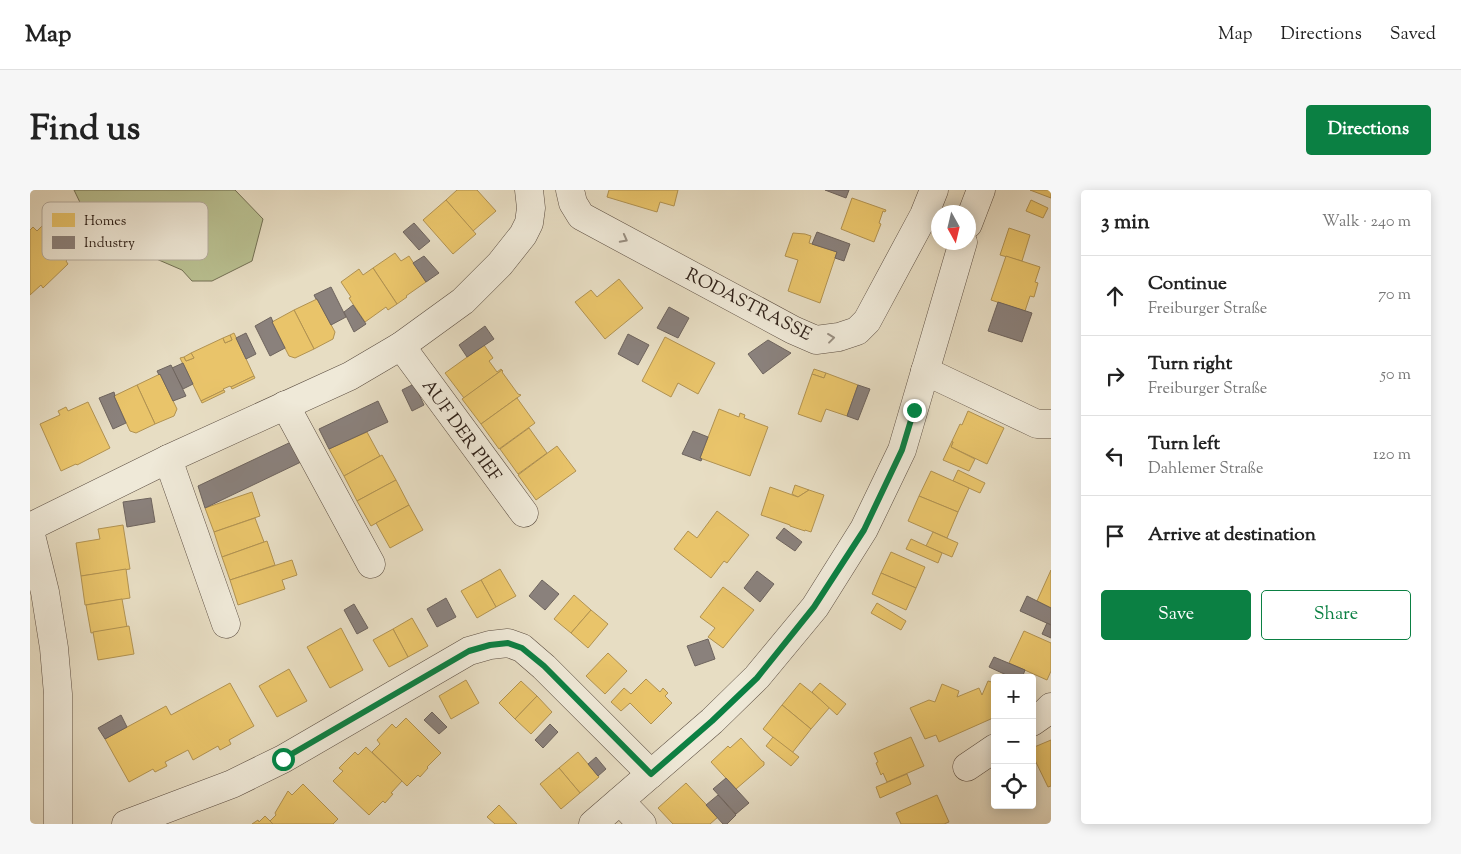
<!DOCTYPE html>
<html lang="en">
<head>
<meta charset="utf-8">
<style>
  :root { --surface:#fff; --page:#f6f6f6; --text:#222; --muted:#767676; --line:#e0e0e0; --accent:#0b8043 }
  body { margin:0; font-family:"Sorts Mill Goudy",serif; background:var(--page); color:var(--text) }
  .controls { position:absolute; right:15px; bottom:15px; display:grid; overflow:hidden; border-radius:5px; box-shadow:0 2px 12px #0003 }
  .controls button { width:45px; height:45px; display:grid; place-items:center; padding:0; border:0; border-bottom:1px solid var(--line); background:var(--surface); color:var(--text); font:25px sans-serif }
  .compass { position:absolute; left:901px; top:15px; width:45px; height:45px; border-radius:50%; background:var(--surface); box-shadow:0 2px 12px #0003; rotate:172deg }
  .stop { position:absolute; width:15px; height:15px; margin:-11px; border:4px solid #0b8043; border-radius:50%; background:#fff }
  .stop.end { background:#0b8043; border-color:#fff; box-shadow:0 1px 5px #0008 }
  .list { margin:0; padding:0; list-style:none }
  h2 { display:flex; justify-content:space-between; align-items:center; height:65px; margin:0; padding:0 20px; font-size:21px }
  h2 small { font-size:16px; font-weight:400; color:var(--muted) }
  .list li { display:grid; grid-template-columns:32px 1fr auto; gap:15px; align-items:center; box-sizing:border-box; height:80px; padding:0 20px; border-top:1px solid var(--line) }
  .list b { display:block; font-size:19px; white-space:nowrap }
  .list p { margin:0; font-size:16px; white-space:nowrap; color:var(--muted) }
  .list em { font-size:16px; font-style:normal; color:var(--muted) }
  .actions { display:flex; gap:10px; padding:15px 20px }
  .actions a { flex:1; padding:11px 0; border:1px solid var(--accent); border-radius:5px; text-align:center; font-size:18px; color:var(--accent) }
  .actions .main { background:var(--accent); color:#fff }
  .icon { flex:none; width:28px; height:28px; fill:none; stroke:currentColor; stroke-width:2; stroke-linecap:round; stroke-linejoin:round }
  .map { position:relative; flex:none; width:1021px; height:634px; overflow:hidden; border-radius:5px }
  header { display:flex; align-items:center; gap:30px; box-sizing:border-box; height:70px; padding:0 25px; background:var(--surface); border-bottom:1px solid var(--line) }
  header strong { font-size:24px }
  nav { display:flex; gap:28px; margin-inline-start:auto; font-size:18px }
  .intro { display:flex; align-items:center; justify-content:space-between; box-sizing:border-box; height:120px; padding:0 30px }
  h1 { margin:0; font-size:35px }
  .button { padding:12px 22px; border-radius:5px; background:var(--accent); color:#fff; font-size:18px; font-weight:700 }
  main { display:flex; gap:30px; padding:0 30px }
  aside { flex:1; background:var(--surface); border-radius:5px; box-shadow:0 2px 12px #0003 }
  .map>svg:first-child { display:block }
  .green { fill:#b9c091; stroke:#737054 }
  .homes { fill:#e9c46a; stroke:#b19251 }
  .industry { fill:#8a817c; stroke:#6e645e }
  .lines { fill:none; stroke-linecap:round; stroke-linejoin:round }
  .minor-casing { stroke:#5c4e42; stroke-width:29 }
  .minor { stroke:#efe9d8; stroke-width:28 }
  .oneway { stroke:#988e81 }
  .route { stroke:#0b8043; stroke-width:6 }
  .labels { text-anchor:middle; stroke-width:5; stroke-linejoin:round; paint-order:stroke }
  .street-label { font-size:18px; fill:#2d1f17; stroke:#efe9d8 }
  .key { fill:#efe9d8; stroke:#b5ac9e; stroke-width:1 }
  .key-label { font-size:14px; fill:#2d1f17 }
</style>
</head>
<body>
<header>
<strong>Map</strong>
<nav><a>Map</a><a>Directions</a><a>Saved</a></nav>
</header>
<div class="intro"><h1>Find us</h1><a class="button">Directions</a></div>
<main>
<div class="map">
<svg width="1021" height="634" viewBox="0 0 1021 634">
  <rect width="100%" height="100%" fill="#e7ddc3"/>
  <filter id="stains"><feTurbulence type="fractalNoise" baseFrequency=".004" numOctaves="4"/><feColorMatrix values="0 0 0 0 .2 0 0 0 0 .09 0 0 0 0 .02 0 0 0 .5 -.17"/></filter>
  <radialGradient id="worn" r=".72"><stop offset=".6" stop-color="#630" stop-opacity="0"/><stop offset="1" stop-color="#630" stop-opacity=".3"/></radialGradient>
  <path class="green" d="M44 0H205L233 29 222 71 182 91H162L152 80 80 49 58 29Z"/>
  <g class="homes">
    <path d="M427 0H447L466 21 443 41 416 10Z"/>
    <path d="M579 0H648L644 16 630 12 627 22 577 7Z"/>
    <path d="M1000 0H1021V8Z"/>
    <path d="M822 8 856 20 855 22 853 21 849 33 851 34 844 52 811 39Z"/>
    <path d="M416 10 446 44 423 64 393 30Z"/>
    <path d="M1001 10 1018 18 1013 28 996 21Z"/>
    <path d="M20 28 49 58 36 71 38 74 13 98 11 95 0 105V40L3 37 7 41Z"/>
    <path d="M979 38 1000 45 992 71 970 65Z"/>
    <path d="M763 43 775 44 781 46 779 53 807 62 790 113 758 101 768 70 755 66Z"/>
    <path d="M365 63 371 71 379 66 396 92 376 106 377 107 367 114 343 78Z"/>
    <path d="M976 66 1010 77 1005 92 1008 93 1004 107 1000 106 995 121 961 110Z"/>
    <path d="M343 78 367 114 358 120 356 117 335 132 319 108 321 107 311 92 329 79 333 85Z"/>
    <path d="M589 89 613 118 575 149 545 112 561 100 567 107Z"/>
    <path d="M287 109 305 142 303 149 284 159 264 120Z"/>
    <path d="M264 120 284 159 265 168 259 166 242 132Z"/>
    <path d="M204 143 224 186 201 197 200 196 193 199 194 200 171 211 150 168 154 167 156 171 164 168 161 163 193 148 195 153 202 150 200 145Z"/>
    <path d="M200 145 202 150 195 153 193 148Z"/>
    <path d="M635 147 685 173 668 204 648 193 641 207 612 191Z"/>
    <path d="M454 155 463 168 459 171 467 182 471 179 472 180 434 208 415 183Z"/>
    <path d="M161 163 164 168 156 171 154 167Z"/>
    <path d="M784 179 796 183 794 188 782 184Z"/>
    <path d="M472 180 473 181 472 182 488 204 491 205 451 234 432 209Z"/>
    <path d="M796 183 828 195 817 226 796 219 791 232 768 224 782 184 794 188Z"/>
    <path d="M130 184 147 219 144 226 125 234 107 195Z"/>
    <path d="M224 186 225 188 202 199 201 197Z"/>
    <path d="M107 195 125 234 106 243 100 241 84 206Z"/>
    <path d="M194 200 195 202 172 213 171 211Z"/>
    <path d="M487 208 505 233 469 259 451 234Z"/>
    <path d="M58 212 80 258 47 275 46 274 31 281 10 234 30 225 28 221 36 217 38 221Z"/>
    <path d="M689 219 709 227 710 223 715 225 714 228 738 237 720 286 670 268Z"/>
    <path d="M938 221 974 238 957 274 921 257 923 252 922 251 930 234 932 235Z"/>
    <path d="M499 238 517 263 488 284 470 259Z"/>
    <path d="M337 242 350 266 314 286 299 259Z"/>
    <path d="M922 251 923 252 921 257 945 269 939 281 913 270Z"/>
    <path d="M527 256 546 281 506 310 488 285Z"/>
    <path d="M352 265 366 290 327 311 314 286Z"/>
    <path d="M928 280 955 293 950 303 923 291Z"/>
    <path d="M901 281 939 298 928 322 889 306Z"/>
    <path d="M366 290 379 315 341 336 327 311Z"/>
    <path d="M765 295 779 300 768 307 762 304Z"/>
    <path d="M740 297 768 307 779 300 794 305 781 342 775 340V341L760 336V335L731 325Z"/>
    <path d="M222 302 230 326 184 342 175 318Z"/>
    <path d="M889 306 928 322 917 348 878 331Z"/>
    <path d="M379 315 393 340 360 358 346 333Z"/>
    <path d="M687 321 719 345 697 373 694 371 681 388 644 359 658 341 667 348Z"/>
    <path d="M225 328 234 352 192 367 184 342Z"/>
    <path d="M93 335 100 379 51 386 46 353 70 349 68 339Z"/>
    <path d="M903 342 928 353 922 367 896 356Z"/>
    <path d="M881 349 912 363 908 373 876 359Z"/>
    <path d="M237 351 245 375 200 390 192 367Z"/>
    <path d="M861 362 895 377 886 398 851 383Z"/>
    <path d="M262 370 267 385 252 390 255 399 208 415 200 390Z"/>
    <path d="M96 379 100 408 55 415 51 386Z"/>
    <path d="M470 379 486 406 466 417 451 390Z"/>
    <path d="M1021 380V418L1007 411Z"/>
    <path d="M851 383 886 398 876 420 842 404Z"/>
    <path d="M451 390 466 417 447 428 431 401Z"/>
    <path d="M693 397 724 420 693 458 678 447 685 438 670 427Z"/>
    <path d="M544 405 561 420 541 443 524 429Z"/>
    <path d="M92 409 97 437 61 443 56 415Z"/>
    <path d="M847 413 876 431 871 440 841 423Z"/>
    <path d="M561 420 578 434 558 458 541 443Z"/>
    <path d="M382 428 398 456 378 467 363 439Z"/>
    <path d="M99 436 104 464 68 470 63 442Z"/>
    <path d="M311 438 333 480 300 498 277 457Z"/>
    <path d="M363 439 378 467 359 477 343 450Z"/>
    <path d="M994 441 1021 453V481L1017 490 979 473Z"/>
    <path d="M578 463 597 481 575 504 556 486Z"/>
    <path d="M259 479 277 511 247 527 229 496Z"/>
    <path d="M616 489 630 502 633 498 638 503 635 506 642 513 621 534 600 513 591 521 581 512 594 498 601 504Z"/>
    <path d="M436 490 449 513 421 529 409 506Z"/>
    <path d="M491 491 507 506 485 529 469 513Z"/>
    <path d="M958 491 965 493V525L962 524 963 528 909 552 906 545 895 549 880 518 899 510 905 512 912 494 929 501 927 507 949 498 952 505Z"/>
    <path d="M200 493 224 536 199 550 201 554 190 560 188 556 163 570 158 560 135 572 137 576 125 582 123 579 99 592 75 549 136 516 141 525Z"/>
    <path d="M770 493 800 517 781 539 752 515Z"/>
    <path d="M790 493 816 514 807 525 782 502Z"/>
    <path d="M507 506 522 522 501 544 485 529Z"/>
    <path d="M752 515 781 539 762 563 733 539Z"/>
    <path d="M376 528 411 563 397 577 398 578 390 587 388 585 377 596 342 562 350 554 347 550 362 534 366 538Z"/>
    <path d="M743 547 769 567 761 576 736 556Z"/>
    <path d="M881 547 894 576 857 592 853 583 851 585 846 573 848 572 844 563Z"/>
    <path d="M711 548 732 571 734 572V575L706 599 681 572 698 556 700 558Z"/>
    <path d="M1021 550V596L1018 597 1002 564V558Z"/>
    <path d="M336 557 372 591 361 603 363 604 355 613 353 611 339 625 303 591 313 581 309 578 325 562 328 565Z"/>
    <path d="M548 562 569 587 550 603 529 578Z"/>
    <path d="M529 578 550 603 531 619 510 594Z"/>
    <path d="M877 584 881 594 850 608 846 597Z"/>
    <path d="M656 593 688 627 680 634H643L628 618Z"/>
    <path d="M273 594 308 629 303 634H243L240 631 246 625 245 623 258 601 262 605Z"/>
    <path d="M907 605 919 632 914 634H871L866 623Z"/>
    <path d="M469 615 487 634H465L457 627Z"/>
    <path d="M235 626 243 634H222L228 630 229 632Z"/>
  </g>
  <g class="industry">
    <path d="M795 0H819L816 8Z"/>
    <path d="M384 33 400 51 389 60 373 42Z"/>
    <path d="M787 42 820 54 814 71 805 68 807 62 782 54Z"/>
    <path d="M394 66 409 83 396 92 383 73Z"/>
    <path d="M301 97 316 127 301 135 287 109H286L284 105Z"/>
    <path d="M968 112 1002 123 992 152 958 141Z"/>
    <path d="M323 115 336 134 324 142 314 122Z"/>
    <path d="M639 117 659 128 648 148 627 138Z"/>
    <path d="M241 127 243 132H242L255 158 240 166 225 136Z"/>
    <path d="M455 136 464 149 437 167 429 155Z"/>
    <path d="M216 143 226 164 216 169 206 148Z"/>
    <path d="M598 144 619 155 608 175 588 164Z"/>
    <path d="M738 150 761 163 733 184 718 164Z"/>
    <path d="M153 173 163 194 153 199 142 178Z"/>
    <path d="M141 175 156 206 143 211 130 184 129 185 127 181Z"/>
    <path d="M384 194 394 215 382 221 372 200Z"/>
    <path d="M828 195 840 199 828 230 817 226Z"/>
    <path d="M84 202 85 206H84L96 233 83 239 69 208Z"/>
    <path d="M348 211 358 232 299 259 289 239Z"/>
    <path d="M663 241 678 247 670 268 672 269 671 271 652 264Z"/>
    <path d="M261 252 271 272 175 318 168 296Z"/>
    <path d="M121 308 125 332 97 337 93 312Z"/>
    <path d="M754 338 772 352 765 361 746 348Z"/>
    <path d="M727 381 744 394 730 412 714 398Z"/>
    <path d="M512 390 529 404 515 420 499 406Z"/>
    <path d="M997 406 1021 418V435L990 421Z"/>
    <path d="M416 408 426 427 407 437 397 419Z"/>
    <path d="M324 414 338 438 327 444 314 420Z"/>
    <path d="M1017 433 1021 435V448L1012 444Z"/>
    <path d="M678 449 685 469 665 476 657 456Z"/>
    <path d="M964 467 995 480 992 488H983L959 477Z"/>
    <path d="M402 522 417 537 409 544 394 530Z"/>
    <path d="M91 525 97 537 75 549 68 538Z"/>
    <path d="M520 534 528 542 513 558 505 550Z"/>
    <path d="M566 567 576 579 568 586 558 574Z"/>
    <path d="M696 588 719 613 706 624 683 599Z"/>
    <path d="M688 605 706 625 697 634H693L676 615Z"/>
  </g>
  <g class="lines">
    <defs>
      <g id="minor">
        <path d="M540 0 543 13 551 26 763 140 786 150 809 147 827 141 837 131 894 25 904 0"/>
        <path d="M938 34 951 0"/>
        <path d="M371 156 494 323"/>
        <path d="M895 181 1007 234H1021"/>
        <path d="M255 215 341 374"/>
        <path d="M138 269 196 434"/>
        <path d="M0 337 138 269 320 186 371 156 433 111 470 74 493 45 499 33 501 18 499 0"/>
        <path d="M0 341 15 402 24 458 28 504V634"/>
        <path d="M1002 532 1015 523 1021 517"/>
        <path d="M937 577 965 558"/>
        <path d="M590 611 612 634"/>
        <path d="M96 634 202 594 253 569 439 461 460 455 478 453 492 458 514 477 621 584"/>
        <path d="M563 634 682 531 727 487 785 417 834 339 872 260 933 52"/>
      </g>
    </defs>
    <use href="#minor" class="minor-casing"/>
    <use href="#minor" class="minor"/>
  </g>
  <defs><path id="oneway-chevron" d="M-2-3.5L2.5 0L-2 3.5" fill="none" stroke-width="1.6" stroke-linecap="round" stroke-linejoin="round" transform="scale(1.25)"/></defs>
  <g class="oneway">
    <use href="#oneway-chevron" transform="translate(594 49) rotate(28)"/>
    <use href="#oneway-chevron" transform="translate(801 148) rotate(-7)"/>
  </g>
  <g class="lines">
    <path class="route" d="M253 569 439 461 460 455 478 453 492 458 514 476 621 584 682 531 727 488 784 417 834 340 872 260 884 220"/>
  </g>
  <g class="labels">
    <g class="street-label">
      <text transform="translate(719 114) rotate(27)" y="6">RODASTRASSE</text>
      <text transform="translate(432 240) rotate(54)" y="6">AUF DER PIEF</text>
    </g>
  </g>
  <rect x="12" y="12" width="166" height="58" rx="8" class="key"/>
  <rect x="22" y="23" width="23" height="14" fill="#e9c46a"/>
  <rect x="22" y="46" width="23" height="13" fill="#8a817c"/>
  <g class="key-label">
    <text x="54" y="35">Homes</text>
    <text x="54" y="57">Industry</text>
  </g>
  <rect width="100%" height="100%" filter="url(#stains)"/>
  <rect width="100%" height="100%" fill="url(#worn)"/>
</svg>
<div class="controls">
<button>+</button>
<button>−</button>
<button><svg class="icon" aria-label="locate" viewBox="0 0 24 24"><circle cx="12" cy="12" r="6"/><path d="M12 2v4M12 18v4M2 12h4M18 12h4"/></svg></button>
</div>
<svg class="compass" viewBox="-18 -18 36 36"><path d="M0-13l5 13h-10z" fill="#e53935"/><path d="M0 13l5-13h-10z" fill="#767676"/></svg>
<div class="stop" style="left:253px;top:569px"></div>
<div class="stop end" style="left:884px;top:220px"></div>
</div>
<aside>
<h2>3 min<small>Walk · 240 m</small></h2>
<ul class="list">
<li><svg class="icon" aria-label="ahead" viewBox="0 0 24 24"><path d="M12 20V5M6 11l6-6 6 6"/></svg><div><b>Continue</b><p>Freiburger Straße</p></div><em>70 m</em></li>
<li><svg class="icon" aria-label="right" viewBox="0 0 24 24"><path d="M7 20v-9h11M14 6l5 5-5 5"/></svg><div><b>Turn right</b><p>Freiburger Straße</p></div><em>50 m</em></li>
<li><svg class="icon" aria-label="left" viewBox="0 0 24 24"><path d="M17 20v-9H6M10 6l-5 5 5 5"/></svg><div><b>Turn left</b><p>Dahlemer Straße</p></div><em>120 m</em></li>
<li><svg class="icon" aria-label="arrive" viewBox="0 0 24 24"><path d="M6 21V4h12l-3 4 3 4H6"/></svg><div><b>Arrive at destination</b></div></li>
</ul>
<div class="actions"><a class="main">Save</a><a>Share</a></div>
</aside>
</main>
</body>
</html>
